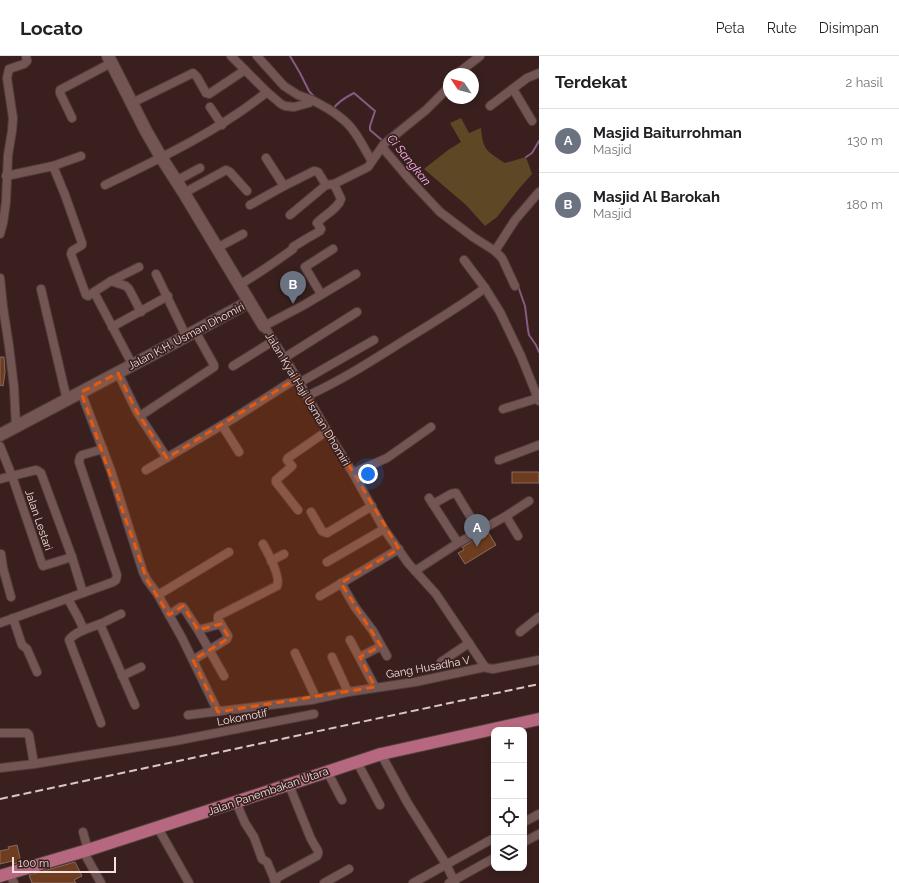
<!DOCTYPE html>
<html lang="id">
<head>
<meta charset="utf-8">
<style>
  :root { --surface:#fff; --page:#f2f2f2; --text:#202124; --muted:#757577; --line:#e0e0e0; --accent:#2b734d }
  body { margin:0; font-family:Raleway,sans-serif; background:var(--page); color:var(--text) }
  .controls { position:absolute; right:12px; bottom:12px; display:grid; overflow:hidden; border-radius:8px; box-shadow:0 2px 6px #0003 }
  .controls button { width:36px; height:36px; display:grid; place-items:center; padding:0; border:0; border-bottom:1px solid var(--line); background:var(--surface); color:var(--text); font:20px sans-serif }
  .compass { position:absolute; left:443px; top:12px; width:36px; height:36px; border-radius:50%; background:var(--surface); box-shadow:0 2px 6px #0003; rotate:305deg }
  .scale { position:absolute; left:12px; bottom:10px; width:104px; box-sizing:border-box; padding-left:4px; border:2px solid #f2e1df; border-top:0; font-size:11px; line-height:14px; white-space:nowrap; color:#f2e1df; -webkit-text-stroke:3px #39201f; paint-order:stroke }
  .you { position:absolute; left:368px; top:418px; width:14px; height:14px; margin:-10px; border:3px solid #fff; border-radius:50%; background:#1a73e8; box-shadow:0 0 0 6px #1a73e833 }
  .badge { display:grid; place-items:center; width:26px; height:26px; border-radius:50%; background:var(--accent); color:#fff; font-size:13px; font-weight:700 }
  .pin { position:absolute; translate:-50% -33px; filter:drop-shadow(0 1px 2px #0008) }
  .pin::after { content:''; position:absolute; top:21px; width:14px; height:12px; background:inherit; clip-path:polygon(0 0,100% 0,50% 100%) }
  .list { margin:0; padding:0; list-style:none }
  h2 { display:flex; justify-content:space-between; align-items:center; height:52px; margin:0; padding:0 16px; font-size:17px }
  h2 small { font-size:13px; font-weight:400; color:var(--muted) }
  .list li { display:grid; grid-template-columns:26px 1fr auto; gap:12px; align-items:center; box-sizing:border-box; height:64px; padding:0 16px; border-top:1px solid var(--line) }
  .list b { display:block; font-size:15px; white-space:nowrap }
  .list p { margin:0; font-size:13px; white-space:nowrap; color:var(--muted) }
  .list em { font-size:13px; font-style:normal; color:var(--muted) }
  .icon { flex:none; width:22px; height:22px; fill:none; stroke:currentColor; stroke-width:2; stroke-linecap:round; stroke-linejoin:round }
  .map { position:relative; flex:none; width:539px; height:827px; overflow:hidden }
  header { display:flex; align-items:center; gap:24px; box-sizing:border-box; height:56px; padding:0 20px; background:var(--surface); border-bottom:1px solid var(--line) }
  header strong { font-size:19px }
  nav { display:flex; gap:22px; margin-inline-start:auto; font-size:14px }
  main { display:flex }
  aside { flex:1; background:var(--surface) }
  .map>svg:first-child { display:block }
  .green { fill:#5e4724 }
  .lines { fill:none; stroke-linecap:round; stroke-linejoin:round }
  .stream { stroke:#875a81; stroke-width:2 }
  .building { fill:#6e3d20; stroke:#856b5e }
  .street-casing { stroke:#523d3c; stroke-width:10 }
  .secondary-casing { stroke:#523d3c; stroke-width:14 }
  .primary-casing { stroke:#523d3c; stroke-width:14 }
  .street { stroke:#735654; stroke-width:8 }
  .secondary { stroke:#735654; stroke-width:12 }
  .primary { stroke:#b76881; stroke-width:12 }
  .rail { stroke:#d9c7c5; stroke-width:2; stroke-dasharray:8 4; stroke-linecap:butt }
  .marked { fill:#e8590c; fill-opacity:0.2; stroke:#e8590c; stroke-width:3; stroke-dasharray:8 5; stroke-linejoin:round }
  .labels { text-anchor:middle; stroke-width:3.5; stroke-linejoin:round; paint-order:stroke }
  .street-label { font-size:11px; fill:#f2e1df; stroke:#39201f }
  .water-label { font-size:12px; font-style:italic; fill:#fdb7f3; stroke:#39201f }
</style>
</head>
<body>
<header>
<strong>Locato</strong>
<nav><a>Peta</a><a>Rute</a><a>Disimpan</a></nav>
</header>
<main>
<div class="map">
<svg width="539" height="827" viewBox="0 0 539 827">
  <rect width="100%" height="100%" fill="#39201f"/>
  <path class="green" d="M461 62 469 77 481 72C483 95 487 95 505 107L526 101 532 118 518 134 497 161 485 170 466 149 424 113 448 94 461 86 450 67Z"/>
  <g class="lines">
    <g class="stream">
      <path d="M290 0 300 17 309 35 315 42"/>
      <path d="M333 53C338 46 346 41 354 37L375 55 370 70V74L383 85"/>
      <path d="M526 101 532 97 539 85"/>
      <path d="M518 230 525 250 528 274 529 279 536 289 539 296"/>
    </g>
  </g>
  <g class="building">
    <path d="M0 301H4L5 316 3 330 0 329Z"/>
    <rect x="512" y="416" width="27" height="11"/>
    <path d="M488 476 496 489 465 508 458 497 464 494 462 491Z"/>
    <path d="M17 789 21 806 13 808 12 805 0 808V795L9 793 8 791Z"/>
    <path d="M75 806 82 820 74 824 76 827H32L29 819Z"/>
  </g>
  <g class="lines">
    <defs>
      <g id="street">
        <path d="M231 0 267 36 281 48 285 50 294 51 309 47"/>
        <path d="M257 0 284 30 298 39 309 43"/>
        <path d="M457 18 480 0"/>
        <path d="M513 33 532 65"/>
        <path d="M312 44C322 49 333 55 341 62 355 72 363 91 372 105"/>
        <path d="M132 47 193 17 197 21 206 37 209 38 245 14"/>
        <path d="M490 50 527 22 539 17"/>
        <path d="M210 51 222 69"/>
        <path d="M72 62 60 37V34L111 7"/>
        <path d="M382 91 410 124 440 156 473 181 495 195 502 202 515 230"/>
        <path d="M266 102 284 130"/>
        <path d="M53 110 65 139 82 187V189L72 195 71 198 86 239 88 240 94 236"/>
        <path d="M6 120 53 110 81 100"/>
        <path d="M176 125 200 112"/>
        <path d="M105 129C161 102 218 75 267 36"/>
        <path d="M184 137 226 114 230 116 247 135"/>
        <path d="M250 149 284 130 314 115 318 116 326 129"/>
        <path d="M290 159 326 129 334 128 368 111 384 88 426 54 449 31"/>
        <path d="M0 178 3 167 6 146 8 99 12 75 13 62 7 22 9 13 24 8 27 5 26 0"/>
        <path d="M217 192 243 178"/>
        <path d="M495 195 515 164 539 136"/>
        <path d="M464 204 485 232 500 256 521 300 539 345"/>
        <path d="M156 218 186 280"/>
        <path d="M356 218 304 249 264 270 297 322 327 375 353 417 384 473 408 507 436 538 485 611 487 612 493 613 539 604"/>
        <path d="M0 222 3 251 9 290 14 331 16 371"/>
        <path d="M111 225 126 230 129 233 141 256"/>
        <path d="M239 229C258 218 275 206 293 193V191L306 183 320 175 321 173 317 167C324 159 338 153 341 143L334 128"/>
        <path d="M41 233 67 344"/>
        <path d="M321 238 305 211 333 193"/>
        <path d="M112 271 168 240"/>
        <path d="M284 302 357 256"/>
        <path d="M132 308 94 236 111 225 139 211"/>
        <path d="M233 310 273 285"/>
        <path d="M118 317 137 356 167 402"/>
        <path d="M299 327 374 284"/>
        <path d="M81 336 111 415 143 516 147 524 158 539 182 582 218 656"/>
        <path d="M307 340C340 325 370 306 400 287 429 269 458 252 485 232"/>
        <path d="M503 353 538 342"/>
        <path d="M140 360 214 311V309L195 275"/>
        <path d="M222 369 239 396"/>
        <path d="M0 390 12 420 42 508 43 510 72 501"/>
        <path d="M499 404 539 389"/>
        <path d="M146 414 234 362 297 322"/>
        <path d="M353 417 387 402 431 371"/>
        <path d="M0 423 36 414 38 415 41 417 72 501 83 537"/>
        <path d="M429 442 458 487"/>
        <path d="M433 448 451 438 456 437 479 475"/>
        <path d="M298 454 276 426V424L291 411 292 410 287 404 288 402 327 375"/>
        <path d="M311 456 322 475 324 476 327 477 372 450"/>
        <path d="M506 460 518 480"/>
        <path d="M1 498 3 512 11 541"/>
        <path d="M271 505 284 498"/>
        <path d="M327 506 384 473"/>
        <path d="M415 515 458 487 506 460 529 445"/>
        <path d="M341 527 355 551 373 575 387 600"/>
        <path d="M158 539 229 496"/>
        <path d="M320 540 399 493"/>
        <path d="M68 543 78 561 84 574"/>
        <path d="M169 559 181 551H183L198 574 224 620"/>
        <path d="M13 562 22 589 27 593 37 616"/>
        <path d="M0 567 113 526 116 524 117 519 79 406 80 401 82 399 103 393"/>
        <path d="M100 568 135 649"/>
        <path d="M198 574 221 568"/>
        <path d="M520 576 539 561"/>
        <path d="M350 584 375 631"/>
        <path d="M295 597 316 642"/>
        <path d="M332 601 348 636 415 626 485 611"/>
        <path d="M360 601 381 590"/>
        <path d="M193 604 227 583 228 580 218 563V560L277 530C281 521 268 497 263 488"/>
        <path d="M441 606 469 587"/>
        <path d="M122 620 141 611"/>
        <path d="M188 659 311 644 348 636"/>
        <path d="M101 667 69 584C75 575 90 572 100 568 107 565 114 561 121 558"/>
        <path d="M0 677H27L29 679 34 708"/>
        <path d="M381 698 407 746 446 808 455 827"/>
        <path d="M357 706 380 749"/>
        <path d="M0 712 34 708 175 685 314 658"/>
        <path d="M327 715 342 744"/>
        <path d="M236 746 245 767 254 781 262 803 267 806 276 827"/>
        <path d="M524 766 539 758"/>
        <path d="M158 772 189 827"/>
        <path d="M83 776 88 794"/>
        <path d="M524 786 539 778"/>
        <path d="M83 795 101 827"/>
        <path d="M9 817 14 827"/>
        <path d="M274 824 282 819 317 800 318 798V795L311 783 289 729"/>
        <path d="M324 827 349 813"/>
        <path d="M413 827 494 782"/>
        <path d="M449 827 494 802"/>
      </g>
      <g id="secondary">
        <path d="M108 0 146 75 161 101 184 137 264 270"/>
        <path d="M0 379 155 297 249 246"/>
      </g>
      <path id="primary" d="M0 820 88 794 257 739 381 698 539 663"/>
    </defs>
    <use href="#street" class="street-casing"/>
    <use href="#secondary" class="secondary-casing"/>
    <use href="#primary" class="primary-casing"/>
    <use href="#street" class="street"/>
    <use href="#secondary" class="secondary"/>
    <use href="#primary" class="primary"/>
    <path class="rail" d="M0 743 539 628"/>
  </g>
  <path class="marked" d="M118 317 137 356 167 402 297 322 399 493 341 527 381 590 360 601 375 631 218 656 193 604 229 582 221 568 198 574 183 550 169 559 147 524 81 336Z"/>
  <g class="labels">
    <g class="street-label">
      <text transform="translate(186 280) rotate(-28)" y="4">Jalan K.H. Usman Dhomiri</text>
      <text transform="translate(308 343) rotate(59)" y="4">Jalan Kyai Haji Usman Dhomiri</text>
      <text transform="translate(39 464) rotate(71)" y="4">Jalan Lestari</text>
      <text transform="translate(428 611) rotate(-10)" y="4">Gang Husadha V</text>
      <text transform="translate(242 661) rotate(-11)" y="4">Lokomotif</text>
      <text transform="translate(268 735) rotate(-19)" y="4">Jalan Panembakan Utara</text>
    </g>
    <g class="water-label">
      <text transform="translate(409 104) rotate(51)" y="4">Ci Sangkan</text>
    </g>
  </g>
</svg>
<div class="controls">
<button>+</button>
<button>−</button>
<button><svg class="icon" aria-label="locate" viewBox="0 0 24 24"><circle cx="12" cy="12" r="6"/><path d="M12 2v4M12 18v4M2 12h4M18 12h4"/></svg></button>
<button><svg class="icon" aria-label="layers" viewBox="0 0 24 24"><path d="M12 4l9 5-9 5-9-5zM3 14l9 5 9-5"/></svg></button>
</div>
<svg class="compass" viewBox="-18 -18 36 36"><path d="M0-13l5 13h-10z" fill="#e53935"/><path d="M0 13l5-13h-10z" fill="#757577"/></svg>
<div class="scale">100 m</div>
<div class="you"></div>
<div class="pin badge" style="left:477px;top:491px;background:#6b7280">A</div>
<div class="pin badge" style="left:293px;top:248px;background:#6b7280">B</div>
</div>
<aside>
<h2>Terdekat<small>2 hasil</small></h2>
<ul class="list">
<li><span class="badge" style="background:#6b7280">A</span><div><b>Masjid Baiturrohman</b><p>Masjid</p></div><em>130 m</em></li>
<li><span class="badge" style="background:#6b7280">B</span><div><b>Masjid Al Barokah</b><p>Masjid</p></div><em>180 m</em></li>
</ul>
</aside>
</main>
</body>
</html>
